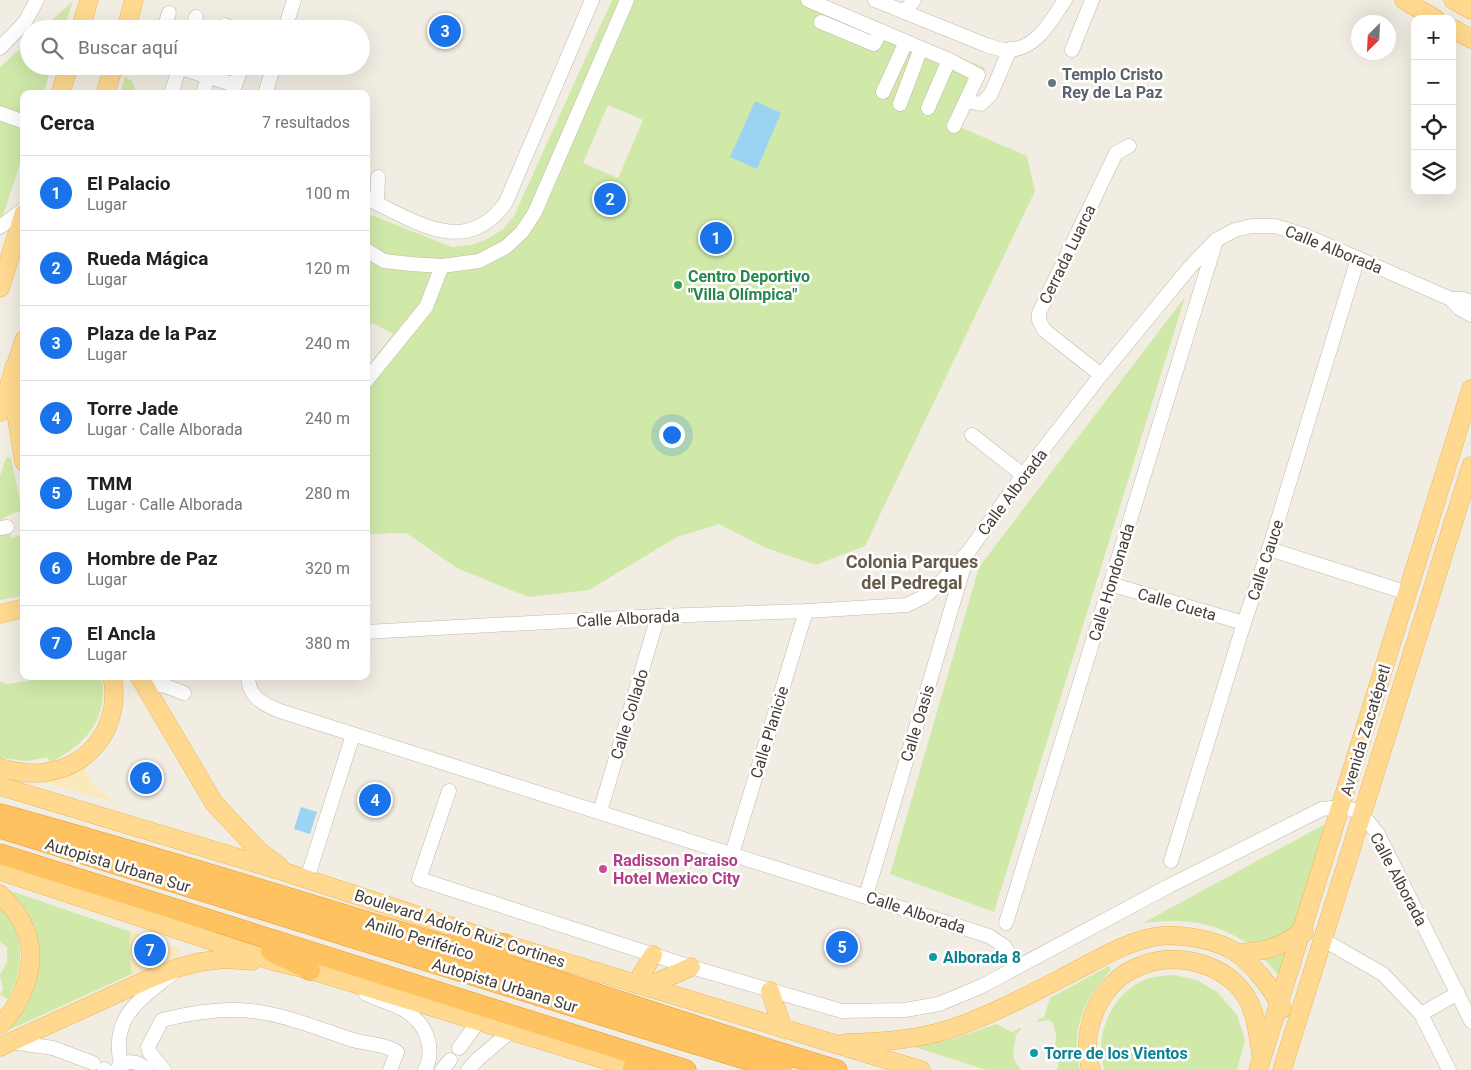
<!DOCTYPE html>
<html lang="es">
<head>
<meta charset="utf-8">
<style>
  :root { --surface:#fff; --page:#f2f2f2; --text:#202124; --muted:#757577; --line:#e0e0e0; --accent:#1a73e8 }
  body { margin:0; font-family:Roboto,sans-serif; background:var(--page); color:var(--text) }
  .controls { position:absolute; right:15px; top:15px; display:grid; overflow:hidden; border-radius:10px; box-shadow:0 5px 20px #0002 }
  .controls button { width:45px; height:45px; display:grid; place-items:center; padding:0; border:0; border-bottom:1px solid var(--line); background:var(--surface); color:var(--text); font:25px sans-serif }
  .compass { position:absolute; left:1351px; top:15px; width:45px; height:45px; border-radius:50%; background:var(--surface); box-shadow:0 5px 20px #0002; rotate:204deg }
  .you { position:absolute; left:671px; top:434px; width:18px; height:18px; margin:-12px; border:4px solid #fff; border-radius:50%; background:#1a73e8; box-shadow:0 0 0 8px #1a73e833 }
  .badge { display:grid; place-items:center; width:32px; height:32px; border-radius:50%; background:var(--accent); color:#fff; font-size:16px; font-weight:700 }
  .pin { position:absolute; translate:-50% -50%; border:2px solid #fff; box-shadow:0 1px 5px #0006 }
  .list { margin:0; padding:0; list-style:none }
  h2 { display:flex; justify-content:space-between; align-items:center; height:65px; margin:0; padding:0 20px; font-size:21px }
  h2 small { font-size:16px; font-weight:400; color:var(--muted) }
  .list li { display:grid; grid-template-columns:32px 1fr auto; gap:15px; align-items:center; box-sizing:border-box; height:75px; padding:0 20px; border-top:1px solid var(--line) }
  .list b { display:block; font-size:19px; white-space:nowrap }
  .list p { margin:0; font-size:16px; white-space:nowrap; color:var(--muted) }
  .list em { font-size:16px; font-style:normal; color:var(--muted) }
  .icon { flex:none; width:28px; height:28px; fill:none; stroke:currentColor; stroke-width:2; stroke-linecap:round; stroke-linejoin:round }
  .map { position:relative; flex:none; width:1471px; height:1070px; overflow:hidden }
  .search { position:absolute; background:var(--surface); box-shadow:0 5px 20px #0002; left:20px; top:20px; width:350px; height:55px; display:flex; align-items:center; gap:12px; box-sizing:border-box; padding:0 18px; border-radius:28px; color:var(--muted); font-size:19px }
  .panel { position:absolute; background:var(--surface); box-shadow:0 5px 20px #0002; left:20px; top:90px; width:350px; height:590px; border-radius:10px }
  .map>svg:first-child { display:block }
  .green { fill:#d0e9a9; fill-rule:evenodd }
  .sand { fill:#fae9bb }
  .water { fill:#9bd4f3 }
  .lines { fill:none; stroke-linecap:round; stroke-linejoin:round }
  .minor-casing { stroke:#c1b7a8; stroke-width:15 }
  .major-casing { stroke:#e9b65a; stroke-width:19 }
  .highway-casing { stroke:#e5962a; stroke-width:21 }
  .minor { stroke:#fff; stroke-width:14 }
  .major { stroke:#ffd98f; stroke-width:18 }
  .highway { stroke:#ffc261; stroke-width:20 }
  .worship-dot { fill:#6b7280; stroke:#fff; stroke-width:2 }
  .leisure-dot { fill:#2e9e5b; stroke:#fff; stroke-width:2 }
  .hotel-dot { fill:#d1479c; stroke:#fff; stroke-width:2 }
  .culture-dot { fill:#0f9aa8; stroke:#fff; stroke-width:2 }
  .labels { text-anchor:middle; stroke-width:5; stroke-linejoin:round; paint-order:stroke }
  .worship-label { font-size:16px; font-weight:bold; fill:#5b616d; stroke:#fff; text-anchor:start }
  .street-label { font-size:16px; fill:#443d33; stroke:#fff }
  .leisure-label { font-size:16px; font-weight:bold; fill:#27864d; stroke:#fff; text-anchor:start }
  .hotel-label { font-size:16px; font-weight:bold; fill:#b23c85; stroke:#fff; text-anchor:start }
  .culture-label { font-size:16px; font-weight:bold; fill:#0d838f; stroke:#fff; text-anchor:start }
  .neighbourhood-label { font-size:18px; font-weight:bold; fill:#685a4a; stroke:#fff }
</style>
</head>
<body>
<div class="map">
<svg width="1471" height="1070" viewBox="0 0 1471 1070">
  <rect width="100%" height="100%" fill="#f2ede3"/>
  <g class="green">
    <path d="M612 0H823L985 68 960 127 1027 156 1035 191 865 546 816 565 766 548 719 524 677 537 589 590 528 597 457 568 406 533 366 534V369L393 334 373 323 366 328V213L452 247 472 245 487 239 503 229 514 216ZM608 105 643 120 618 178 583 163Z"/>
    <path d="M73 1 64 29H42Z"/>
    <path d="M29 41V66H52L43 94H24V152L2 218 0 220V67Z"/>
    <path d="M125 77 132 81 137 94H120Z"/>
    <path d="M1185 297 994 912 890 874 979 567Z"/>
    <path d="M6 457 11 458 20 501 24 507V521L18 511 3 518 12 538 24 534V596L0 600V476Z"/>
    <path d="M29 676H101C110 718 85 746 50 762L47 757 28 761 0 758V681L7 684 28 681Z"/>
    <path d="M1325 824 1293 930 1264 943 1250 945C1215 921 1183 918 1143 923Z"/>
    <path d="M11 891 131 932 129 946 132 974 0 1034V1032L13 1020 34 931 27 911Z"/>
    <path d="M0 907C26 935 25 967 8 999L0 994 3 989 0 975 7 962V947L0 942Z"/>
    <path d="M1287 950 1279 976 1264 959Z"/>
    <path d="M1109 966 1111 970C1084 999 1070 1030 1080 1070H1057C1060 1062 1057 1054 1053 1047 1059 1039 1055 1030 1052 1022L1049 1020 1038 1022 1037 1020 1044 1017 1050 998Z"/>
    <path d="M1174 975 1197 980 1217 992 1237 1015 1245 1040 1237 1070H1104C1103 1063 1101 1054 1101 1047 1102 1017 1121 987 1150 978 1157 976 1166 976 1174 975Z"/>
    <path d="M997 1024 1012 1032 1020 1028 1021 1030 1016 1034C1015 1050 1008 1058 1022 1070H986L912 1046 952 1039Z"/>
  </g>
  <g class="sand">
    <path d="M85 761C85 785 99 790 117 803L38 780Z"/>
    <path d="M131 932 180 949 177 957 132 974 129 946Z"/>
  </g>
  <g class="water">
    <path d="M755 101 781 113 757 169 730 157Z"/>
    <path d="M301 807 317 812 310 834 294 829Z"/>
  </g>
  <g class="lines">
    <defs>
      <g id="minor">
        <path d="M808 0 949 60 978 75 954 126"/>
        <path d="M875 0 986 45C992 47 999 49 1005 50 1036 51 1050 22 1065 0"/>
        <path d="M904 12 914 0"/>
        <path d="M821 22 874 44 881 31"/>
        <path d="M164 29 169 13"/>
        <path d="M192 29 196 17"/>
        <path d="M223 29 225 25"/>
        <path d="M285 29 294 0"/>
        <path d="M0 48 25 22 37 0"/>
        <path d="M1072 50 1092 0"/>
        <path d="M174 66 235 85"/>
        <path d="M883 92 906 42"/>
        <path d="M171 94 180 66"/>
        <path d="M203 94 211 66"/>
        <path d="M232 94 242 66"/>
        <path d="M265 94 274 66"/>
        <path d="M966 101 981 104 991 94 1010 49"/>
        <path d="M900 104 921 48"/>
        <path d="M928 108 949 60"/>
        <path d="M0 113 24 122"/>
        <path d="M366 198C415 221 466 259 506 202L592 0"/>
        <path d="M377 203 378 177"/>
        <path d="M0 227 24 209"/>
        <path d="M366 250 384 261 411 264 442 266 479 261 506 247 522 232 535 212 627 0"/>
        <path d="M1451 299H1463L1471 302"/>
        <path d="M1101 375 1044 330 1039 320V313L1116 153 1129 146"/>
        <path d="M366 381 426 307 442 266"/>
        <path d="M972 435 1023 475"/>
        <path d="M0 528 7 527"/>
        <path d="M1269 549 1408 593"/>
        <path d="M1110 584 1244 623"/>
        <path d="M366 632 658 616 806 611 907 605 925 596 943 580 969 551 1023 475 1101 375 1190 267 1216 240 1235 230 1252 226H1275L1304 235 1451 299 1459 308 1471 315"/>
        <path d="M248 676C248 696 262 704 280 711L989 936 1004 946 1018 966"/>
        <path d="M145 687 163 685 184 693"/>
        <path d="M449 791 419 879 691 967 842 1011 905 1010 939 1004 982 986 1169 886 1322 809C1354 805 1359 809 1378 834L1471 1021"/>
        <path d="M600 812 658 616"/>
        <path d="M732 854 806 611"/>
        <path d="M1171 861 1244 623 1269 549 1358 258"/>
        <path d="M307 879 353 735"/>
        <path d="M866 896 967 556"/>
        <path d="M1006 923 1215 244"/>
        <path d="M1322 939 1383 974 1421 1014 1449 1070"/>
        <path d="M366 994C379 1000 394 1004 406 1011 426 1024 436 1048 425 1070"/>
        <path d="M1421 1014 1458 993"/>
        <path d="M11 1042 53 1048 93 1063"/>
        <path d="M459 1048 478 1022"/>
        <path d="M121 1065C110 1016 140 1000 173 973"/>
        <path d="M104 1069 105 1070"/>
        <path d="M116 1070C125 1059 138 1060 147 1070"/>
        <path d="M164 1070 150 1053 148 1047 162 1020C186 1014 213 1009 238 1010 277 1011 316 1028 353 1040 367 1044 385 1044 397 1052L390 1070"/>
        <path d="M442 1070 450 1060"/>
        <path d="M468 1070 478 1059 511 1031"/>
      </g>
      <g id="major">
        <path d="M1404 0 1436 19"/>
        <path d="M1453 0 1471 10"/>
        <path d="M1452 28 1471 39"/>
        <path d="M80 29 89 0"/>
        <path d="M126 29 134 0"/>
        <path d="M60 94 69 66"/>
        <path d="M105 94 114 66"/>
        <path d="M0 288 24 213"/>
        <path d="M14 367 17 419 24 462"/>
        <path d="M0 412 24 340"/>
        <path d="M0 614 24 608"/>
        <path d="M139 676 214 803 258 850 279 866"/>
        <path d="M0 768C15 772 31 775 46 772 93 766 122 722 112 676"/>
        <path d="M0 786 285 872 505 944 921 1070"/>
        <path d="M0 871 276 962 310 970 639 1070"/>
        <path d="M0 894C10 904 20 916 25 929 39 961 24 1002 0 1025"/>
        <path d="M1237 953C1267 951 1277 949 1301 932L1304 933"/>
        <path d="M636 984 653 955"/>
        <path d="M646 987 691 967"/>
        <path d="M770 991 783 1029"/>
        <path d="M845 1043C880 1042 917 1040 950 1029 995 1014 1038 990 1081 968 1104 956 1128 942 1153 937 1177 932 1218 940 1237 953 1254 965 1274 991 1282 1009"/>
        <path d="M0 1047 153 977 180 967 200 962 224 959 252 961"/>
        <path d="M1091 1070C1079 1030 1100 981 1140 966 1179 949 1237 966 1252 1009 1257 1023 1259 1039 1261 1054"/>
        <path d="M1258 1070 1471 389"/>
        <path d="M1282 1070 1471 466"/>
      </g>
      <g id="highway">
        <path d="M0 814C153 856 304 902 456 949 583 988 709 1032 837 1070"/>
        <path d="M0 828 646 1029 781 1070"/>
        <path d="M0 854 686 1070"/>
        <path d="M457 940 467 942 505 944"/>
        <path d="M271 951 310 970"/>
        <path d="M633 1068 640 1070"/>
      </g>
    </defs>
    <use href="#minor" class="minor-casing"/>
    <use href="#major" class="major-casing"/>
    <use href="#highway" class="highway-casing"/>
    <use href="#minor" class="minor"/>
    <use href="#major" class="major"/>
    <use href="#highway" class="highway"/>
  </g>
  <circle class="worship-dot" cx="1052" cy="83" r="5"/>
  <circle class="leisure-dot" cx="678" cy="285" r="5"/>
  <circle class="hotel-dot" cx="603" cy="869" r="5"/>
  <g class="culture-dot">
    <circle cx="933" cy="957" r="5"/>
    <circle cx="1034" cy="1053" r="5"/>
  </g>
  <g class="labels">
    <g class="worship-label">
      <text x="1062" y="80">Templo Cristo<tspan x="1062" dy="18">Rey de La Paz</tspan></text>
    </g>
    <g class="street-label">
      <text transform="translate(1334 249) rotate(22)" y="6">Calle Alborada</text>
      <text transform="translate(1067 254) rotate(-64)" y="6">Cerrada Luarca</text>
      <text transform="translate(1012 492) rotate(-53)" y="6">Calle Alborada</text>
      <text transform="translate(1265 560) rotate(-72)" y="6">Calle Cauce</text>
      <text transform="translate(1111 582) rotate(-73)" y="6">Calle Hondonada</text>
      <text transform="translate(1177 604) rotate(16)" y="6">Calle Cueta</text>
      <text transform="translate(628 618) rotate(-3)" y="6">Calle Alborada</text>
      <text transform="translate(629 714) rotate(-73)" y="6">Calle Collado</text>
      <text transform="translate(917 723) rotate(-73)" y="6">Calle Oasis</text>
      <text transform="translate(1365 730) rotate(-73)" y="6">Avenida Zacatépetl</text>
      <text transform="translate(769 732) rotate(-73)" y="6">Calle Planicie</text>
      <text transform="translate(118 865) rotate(17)" y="6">Autopista Urbana Sur</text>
      <text transform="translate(1399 879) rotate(62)" y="6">Calle Alborada</text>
      <text transform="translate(916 912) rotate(18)" y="6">Calle Alborada</text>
      <text transform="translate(460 928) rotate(18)" y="6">Boulevard Adolfo Ruiz Cortines</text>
      <text transform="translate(420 938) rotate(17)" y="6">Anillo Periférico</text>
      <text transform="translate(505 985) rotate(17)" y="6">Autopista Urbana Sur</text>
    </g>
    <g class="leisure-label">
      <text x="688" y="282">Centro Deportivo<tspan x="688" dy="18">"Villa Olímpica"</tspan></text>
    </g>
    <g class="hotel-label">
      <text x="613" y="866">Radisson Paraiso<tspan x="613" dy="18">Hotel Mexico City</tspan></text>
    </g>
    <g class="culture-label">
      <text x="943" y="963">Alborada 8</text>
      <text x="1044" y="1059">Torre de los Vientos</text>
    </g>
    <g class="neighbourhood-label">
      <text x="912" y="568">Colonia Parques<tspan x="912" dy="21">del Pedregal</tspan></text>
    </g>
  </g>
</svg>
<div class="controls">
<button>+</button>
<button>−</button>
<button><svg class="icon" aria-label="locate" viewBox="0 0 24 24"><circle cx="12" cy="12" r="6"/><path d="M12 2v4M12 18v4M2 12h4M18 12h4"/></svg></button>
<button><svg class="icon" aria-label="layers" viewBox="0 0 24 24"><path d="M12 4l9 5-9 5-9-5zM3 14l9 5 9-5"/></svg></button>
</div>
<svg class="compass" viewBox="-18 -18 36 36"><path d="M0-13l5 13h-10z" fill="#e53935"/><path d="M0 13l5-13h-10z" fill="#757577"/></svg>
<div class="you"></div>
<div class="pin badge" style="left:716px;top:238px">1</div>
<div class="pin badge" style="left:610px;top:199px">2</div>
<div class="pin badge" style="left:445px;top:31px">3</div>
<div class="pin badge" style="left:375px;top:800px">4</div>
<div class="pin badge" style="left:842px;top:947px">5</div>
<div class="pin badge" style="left:146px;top:778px">6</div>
<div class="pin badge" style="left:150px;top:950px">7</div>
<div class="search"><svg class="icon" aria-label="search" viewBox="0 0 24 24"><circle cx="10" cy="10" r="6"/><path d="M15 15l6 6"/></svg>Buscar aquí</div>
<section class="panel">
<h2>Cerca<small>7 resultados</small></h2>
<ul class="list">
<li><span class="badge">1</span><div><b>El Palacio</b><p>Lugar</p></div><em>100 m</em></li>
<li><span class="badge">2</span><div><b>Rueda Mágica</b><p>Lugar</p></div><em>120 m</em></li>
<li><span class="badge">3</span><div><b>Plaza de la Paz</b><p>Lugar</p></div><em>240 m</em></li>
<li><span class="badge">4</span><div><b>Torre Jade</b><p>Lugar · Calle Alborada</p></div><em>240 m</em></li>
<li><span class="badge">5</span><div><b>TMM</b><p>Lugar · Calle Alborada</p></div><em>280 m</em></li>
<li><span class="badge">6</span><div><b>Hombre de Paz</b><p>Lugar</p></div><em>320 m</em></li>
<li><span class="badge">7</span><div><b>El Ancla</b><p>Lugar</p></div><em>380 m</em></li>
</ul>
</section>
</div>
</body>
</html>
